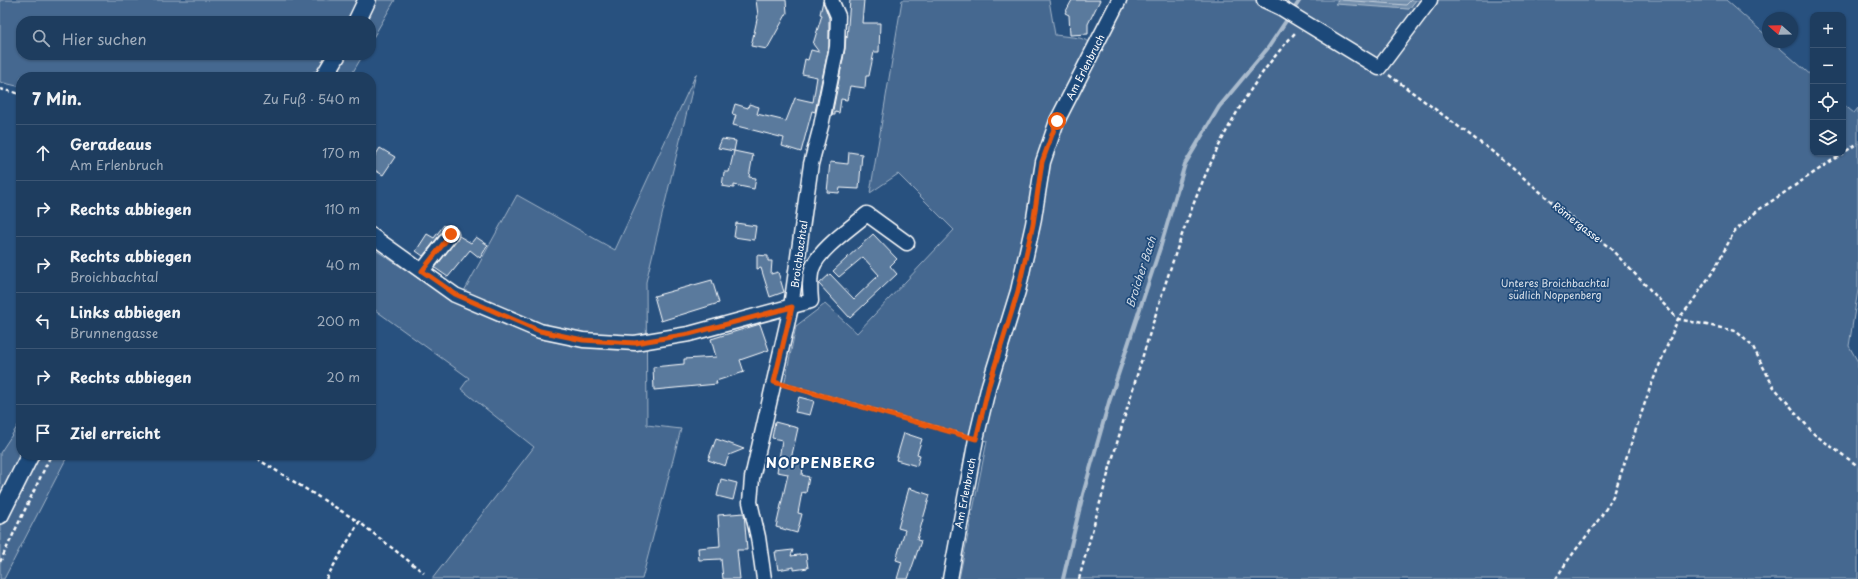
<!DOCTYPE html>
<html lang="de">
<head>
<meta charset="utf-8">
<style>
  :root { --surface:#1e3d5f; --page:#2b4868; --text:#f1f3f6; --muted:#a1aebd; --line:#3c5674 }
  body { margin:0; font-family:"Playpen Sans",sans-serif; background:var(--page); color:var(--text) }
  .controls { position:absolute; right:12px; top:12px; display:grid; overflow:hidden; border-radius:8px; box-shadow:0 1px 3px #0004 }
  .controls button { width:36px; height:36px; display:grid; place-items:center; padding:0; border:0; border-bottom:1px solid var(--line); background:var(--surface); color:var(--text); font:20px sans-serif }
  .compass { position:absolute; left:1762px; top:12px; width:36px; height:36px; border-radius:50%; background:var(--surface); box-shadow:0 1px 3px #0004; rotate:290deg }
  .stop { position:absolute; width:12px; height:12px; margin:-9px; border:3px solid #ea580c; border-radius:50%; background:#fff }
  .stop.end { background:#ea580c; border-color:#fff; box-shadow:0 1px 4px #0008 }
  .list { margin:0; padding:0; list-style:none }
  h2 { display:flex; justify-content:space-between; align-items:center; height:52px; margin:0; padding:0 16px; font-size:17px }
  h2 small { font-size:13px; font-weight:400; color:var(--muted) }
  .list li { display:grid; grid-template-columns:26px 1fr auto; gap:12px; align-items:center; box-sizing:border-box; height:56px; padding:0 16px; border-top:1px solid var(--line) }
  .list b { display:block; font-size:15px; white-space:nowrap }
  .list p { margin:0; font-size:13px; white-space:nowrap; color:var(--muted) }
  .list em { font-size:13px; font-style:normal; color:var(--muted) }
  .icon { flex:none; width:22px; height:22px; fill:none; stroke:currentColor; stroke-width:2; stroke-linecap:round; stroke-linejoin:round }
  .map { position:relative; flex:none; width:1858px; height:579px; overflow:hidden }
  .search { position:absolute; background:var(--surface); box-shadow:0 1px 3px #0004; left:16px; top:16px; width:360px; height:44px; display:flex; align-items:center; gap:10px; box-sizing:border-box; padding:0 14px; border-radius:16px; color:var(--muted); font-size:15px }
  .panel { position:absolute; background:var(--surface); box-shadow:0 1px 3px #0004; left:16px; top:72px; width:360px; height:388px; border-radius:16px }
  .map>svg:first-child { display:block }
  .green { fill:#446890; stroke:#a2b4c8 }
  .water { fill:#718dab; stroke:#aabbcd }
  .lines { fill:none; stroke-linecap:round; stroke-linejoin:round }
  .shore { stroke:#c6d1dd; stroke-width:1 }
  .stream { stroke:#aabbcd; stroke-width:4 }
  .building { fill:#5a7a9d; stroke:#fff }
  .minor-casing { stroke:#fff; stroke-width:17 }
  .major-casing { stroke:#fff; stroke-width:20 }
  .path { stroke:#fff; stroke-width:2.5; stroke-dasharray:4 3; stroke-linecap:butt }
  .minor { stroke:#1f4a7a; stroke-width:14 }
  .major { stroke:#1f4a7a; stroke-width:17 }
  .route { stroke:#ea580c; stroke-width:5 }
  .labels { text-anchor:middle; stroke-width:3.5; stroke-linejoin:round; paint-order:stroke }
  .street-label { font-size:10px; fill:#fff; stroke:#1f4a7a }
  .park-label { font-size:10px; fill:#dae1e9; stroke:#1f4a7a }
  .water-label { font-size:11px; font-style:italic; fill:#d4dde6; stroke:#1f4a7a }
  .district-label { font-size:14px; font-weight:bold; letter-spacing:1px; fill:#fff; stroke:#1f4a7a }
</style>
</head>
<body>
<div class="map">
<svg width="1858" height="579" viewBox="0 0 1858 579">
  <rect width="100%" height="100%" fill="#28517f"/>
  <filter id="ink" filterUnits="userSpaceOnUse"><feTurbulence type="fractalNoise" baseFrequency=".025" numOctaves="2"/><feDisplacementMap in="SourceGraphic" scale="8" xChannelSelector="R" yChannelSelector="G"/><feConvolveMatrix kernelMatrix="1 2 1 2 8 2 1 2 1" color-interpolation-filters="sRGB"/></filter>
  <g filter="url(#ink)">
    <g class="green">
      <path d="M0 0H395L371 41V21H21V55H363L350 77H323L314 71 309 77H21V87L0 82Z"/>
      <path d="M902 0H1049L1055 35 1080 38 1103 47 1127 0H1338L1336 3 1409 9 1416 0H1726L1768 37V42H1773L1813 77V153H1843V104L1854 113 1858 108V290L1849 346 1858 362V579H959L987 441 784 386 796 326 825 304 857 333 954 230 898 174 870 193Z"/>
      <path d="M696 74 646 282 647 425 681 429 642 579H432L534 447 461 389 469 378 371 307V247L457 304 517 195 615 250Z"/>
      <path d="M21 421V455H68L4 579H0V453Z"/>
    </g>
    <path class="water" d="M1339 0H1416L1409 9 1335 4Z"/>
    <g class="lines">
      <path class="shore" d="M1342 0 1406 5 1411 0"/>
      <path class="stream" d="M1063 579 1083 494 1109 402 1161 245 1185 164 1219 107 1268 48 1300 0"/>
    </g>
    <g class="building">
      <path d="M756 0H786L787 13 767 49 751 46 758 15Z"/>
      <path d="M850 0H864L862 23H880L879 52H874L869 76H866L865 88 850 86 847 100 841 99 839 113 835 112V115H832L845 49 846 35 847 38Z"/>
      <path d="M1072 0H1100L1088 24V34L1070 35 1069 15 1065 13Z"/>
      <path d="M823 1 829 18V46L815 112 812 111 801 152 782 146 784 138 733 125 736 115 732 114 735 104 748 108 749 104 759 107 757 114 786 121 795 98 813 102 817 77 802 74 805 59 808 60 811 50 819 52 813 44 822 15 820 14Z"/>
      <path d="M722 139 736 141 734 151 753 155 749 177 756 178 754 189 734 185V188L722 186 724 172H729L734 151 718 148Z"/>
      <path d="M380 148 395 157 383 175 371 168V162Z"/>
      <path d="M849 152 862 154 859 189 840 188 839 193 827 192 830 162 848 164Z"/>
      <path d="M736 223 756 226 754 240 734 237Z"/>
      <path d="M444 225 446 227 423 256 416 251 427 234 434 238Z"/>
      <path d="M873 234 897 259 890 266 897 274 850 318 819 284 830 274 854 299 879 275 863 257 839 277 833 271Z"/>
      <path d="M459 236 471 243 476 237 488 245 480 258 470 250 448 277 435 268Z"/>
      <path d="M757 255 768 256V261H772L771 274 778 272 784 292 770 297 761 268 757 269Z"/>
      <path d="M712 280 719 303 661 321 654 296Z"/>
      <path d="M760 324 769 350 740 360 744 372 716 381 717 384 654 390 653 367 684 364V359L716 357 711 339Z"/>
      <path d="M799 397 814 401 810 415 795 412Z"/>
      <path d="M775 422 798 428 791 459 804 461 802 475 809 477 806 493 802 492 798 513 802 514 797 533 776 527 788 474 777 472 782 440 772 438Z"/>
      <path d="M904 433 922 439 917 454 920 455 917 466 896 460Z"/>
      <path d="M716 439 728 443 744 449 729 455 725 466 708 460Z"/>
      <path d="M721 479 737 483 733 500 717 496Z"/>
      <path d="M909 488 930 495 917 540 921 541 908 579H897L902 562 896 560 905 530 898 528Z"/>
      <path d="M744 513 747 550H737L740 579H723L721 559 699 560 698 548 720 546 718 515Z"/>
      <path d="M793 550 791 556 806 554 808 568 794 570V567L778 570 775 552Z"/>
    </g>
    <g class="lines">
      <defs>
        <g id="minor">
          <path d="M1264 0 1281 8 1379 68 1430 0"/>
          <path d="M371 235 455 295 540 331 583 340 635 343 689 334 811 301C810 290 809 279 812 269 818 250 852 227 867 214L907 243"/>
          <path d="M422 271 451 234"/>
          <path d="M764 579 758 537 750 502 752 478 791 307 811 164 821 126 837 47 838 16 831 0"/>
          <path d="M950 579 976 439 989 385 1018 291 1033 224 1043 162 1057 121 1119 0"/>
        </g>
        <g id="major">
          <path d="M357 21 367 0"/>
          <path d="M324 77 337 55"/>
          <path d="M0 515 30 455"/>
        </g>
      </defs>
      <use href="#minor" class="minor-casing"/>
      <use href="#major" class="major-casing"/>
      <g class="path">
        <path d="M1389 75 1497 155 1552 202 1610 248 1678 319 1736 331 1753 347 1773 386 1814 434 1858 466"/>
        <path d="M0 89 21 94"/>
        <path d="M786 385 964 435"/>
        <path d="M251 455 359 522"/>
        <path d="M0 562 51 455"/>
        <path d="M326 579 359 522 424 573"/>
        <path d="M1079 579C1102 494 1126 410 1152 326 1185 221 1219 114 1296 32"/>
        <path d="M1556 579C1573 549 1599 525 1614 494L1650 388 1678 319 1690 305 1714 270 1734 232 1757 211 1858 143"/>
      </g>
      <use href="#minor" class="minor"/>
      <use href="#major" class="major"/>
    </g>
  </g>
  <g class="lines" filter="url(#ink)">
    <path class="route" d="M451 234 422 271 455 294 498 313 540 331 583 340 635 343 689 334 792 307 774 382 976 439 989 385 1018 291 1033 224 1042 162 1057 121"/>
  </g>
  <g class="labels">
    <g class="street-label">
      <text transform="translate(1085 67) rotate(-63)" y="4">Am Erlenbruch</text>
      <text transform="translate(1577 222) rotate(38)" y="4">Römergasse</text>
      <text transform="translate(799 254) rotate(-82)" y="4">Broichbachtal</text>
      <text transform="translate(965 493) rotate(-79)" y="4">Am Erlenbruch</text>
    </g>
    <g class="park-label">
      <text x="1555" y="287">Unteres Broichbachtal<tspan x="1555" dy="12">südlich Noppenberg</tspan></text>
    </g>
    <g class="water-label">
      <text transform="translate(1141 272) rotate(-72)" y="4">Broicher Bach</text>
    </g>
    <g class="district-label">
      <text x="821" y="468">NOPPENBERG</text>
    </g>
  </g>
</svg>
<div class="controls">
<button>+</button>
<button>−</button>
<button><svg class="icon" aria-label="locate" viewBox="0 0 24 24"><circle cx="12" cy="12" r="6"/><path d="M12 2v4M12 18v4M2 12h4M18 12h4"/></svg></button>
<button><svg class="icon" aria-label="layers" viewBox="0 0 24 24"><path d="M12 4l9 5-9 5-9-5zM3 14l9 5 9-5"/></svg></button>
</div>
<svg class="compass" viewBox="-18 -18 36 36"><path d="M0-13l5 13h-10z" fill="#e53935"/><path d="M0 13l5-13h-10z" fill="#a1aebd"/></svg>
<div class="stop" style="left:1057px;top:121px"></div>
<div class="stop end" style="left:451px;top:234px"></div>
<div class="search"><svg class="icon" aria-label="search" viewBox="0 0 24 24"><circle cx="10" cy="10" r="6"/><path d="M15 15l6 6"/></svg>Hier suchen</div>
<section class="panel">
<h2>7 Min.<small>Zu Fuß · 540 m</small></h2>
<ul class="list">
<li><svg class="icon" aria-label="ahead" viewBox="0 0 24 24"><path d="M12 20V5M6 11l6-6 6 6"/></svg><div><b>Geradeaus</b><p>Am Erlenbruch</p></div><em>170 m</em></li>
<li><svg class="icon" aria-label="right" viewBox="0 0 24 24"><path d="M7 20v-9h11M14 6l5 5-5 5"/></svg><div><b>Rechts abbiegen</b></div><em>110 m</em></li>
<li><svg class="icon" aria-label="right" viewBox="0 0 24 24"><path d="M7 20v-9h11M14 6l5 5-5 5"/></svg><div><b>Rechts abbiegen</b><p>Broichbachtal</p></div><em>40 m</em></li>
<li><svg class="icon" aria-label="left" viewBox="0 0 24 24"><path d="M17 20v-9H6M10 6l-5 5 5 5"/></svg><div><b>Links abbiegen</b><p>Brunnengasse</p></div><em>200 m</em></li>
<li><svg class="icon" aria-label="right" viewBox="0 0 24 24"><path d="M7 20v-9h11M14 6l5 5-5 5"/></svg><div><b>Rechts abbiegen</b></div><em>20 m</em></li>
<li><svg class="icon" aria-label="arrive" viewBox="0 0 24 24"><path d="M6 21V4h12l-3 4 3 4H6"/></svg><div><b>Ziel erreicht</b></div></li>
</ul>
</section>
</div>
</body>
</html>
